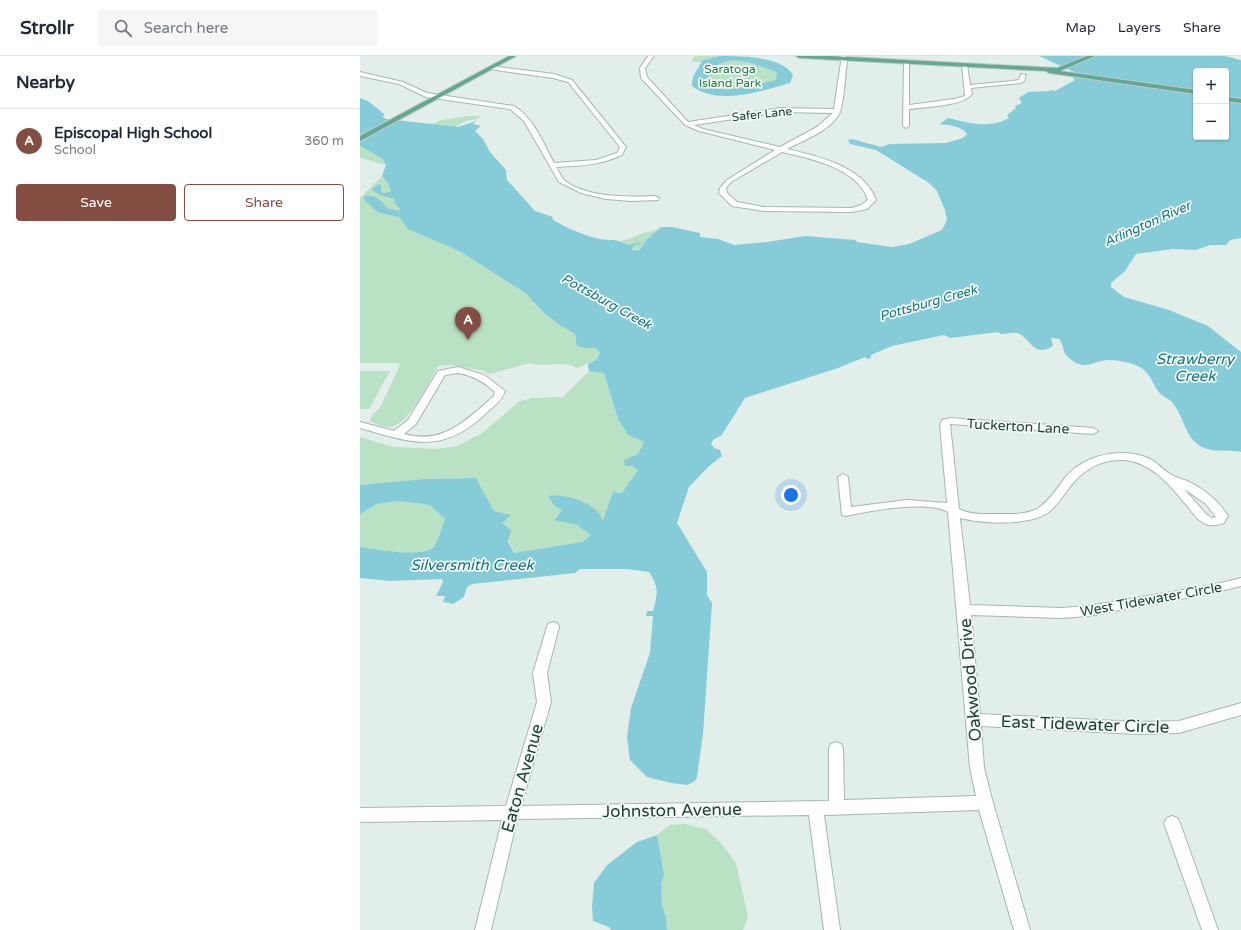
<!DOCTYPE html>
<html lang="en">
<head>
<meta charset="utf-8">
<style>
  :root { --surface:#fff; --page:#f6f6f7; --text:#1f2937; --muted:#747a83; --line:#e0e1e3; --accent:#844d42 }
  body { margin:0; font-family:"Varela Round",sans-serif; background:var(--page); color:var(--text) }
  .controls { position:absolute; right:12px; top:12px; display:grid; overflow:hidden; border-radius:4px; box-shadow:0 1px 3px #0004 }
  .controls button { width:36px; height:36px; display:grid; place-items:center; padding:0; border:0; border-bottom:1px solid var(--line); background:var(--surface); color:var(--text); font:20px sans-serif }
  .you { position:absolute; left:431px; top:439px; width:14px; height:14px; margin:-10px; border:3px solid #fff; border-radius:50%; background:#1a73e8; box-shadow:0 0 0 6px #1a73e833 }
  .badge { display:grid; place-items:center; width:26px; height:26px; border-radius:50%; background:var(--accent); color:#fff; font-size:13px; font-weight:700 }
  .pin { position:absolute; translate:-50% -33px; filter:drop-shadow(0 1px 2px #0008) }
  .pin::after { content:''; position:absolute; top:21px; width:14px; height:12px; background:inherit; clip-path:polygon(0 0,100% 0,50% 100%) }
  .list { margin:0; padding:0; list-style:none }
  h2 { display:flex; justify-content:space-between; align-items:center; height:52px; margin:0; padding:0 16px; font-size:17px }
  h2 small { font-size:13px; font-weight:400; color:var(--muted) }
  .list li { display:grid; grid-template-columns:26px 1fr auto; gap:12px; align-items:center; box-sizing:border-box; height:64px; padding:0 16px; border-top:1px solid var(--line) }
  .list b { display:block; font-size:15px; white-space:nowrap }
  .list p { margin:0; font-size:13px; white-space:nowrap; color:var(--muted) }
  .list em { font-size:13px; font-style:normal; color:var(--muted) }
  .actions { display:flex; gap:8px; padding:12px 16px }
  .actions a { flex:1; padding:9px 0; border:1px solid var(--accent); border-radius:4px; text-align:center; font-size:14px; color:var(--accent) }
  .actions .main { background:var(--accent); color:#fff }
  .icon { flex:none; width:22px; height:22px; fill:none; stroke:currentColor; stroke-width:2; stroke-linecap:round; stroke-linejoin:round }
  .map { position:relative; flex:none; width:881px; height:874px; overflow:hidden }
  header { display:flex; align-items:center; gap:24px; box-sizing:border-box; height:56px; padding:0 20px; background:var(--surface); border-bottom:1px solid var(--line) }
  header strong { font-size:19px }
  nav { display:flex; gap:22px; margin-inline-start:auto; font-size:14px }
  .search { width:280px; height:36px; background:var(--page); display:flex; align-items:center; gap:10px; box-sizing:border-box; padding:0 14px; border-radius:4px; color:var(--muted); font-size:15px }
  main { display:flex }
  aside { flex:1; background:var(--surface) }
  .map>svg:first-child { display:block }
  .green { fill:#b9e1c4 }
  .water { fill:#85ccd8; fill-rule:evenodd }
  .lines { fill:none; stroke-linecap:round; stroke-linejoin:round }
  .minor-casing { stroke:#a4b7b0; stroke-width:2 }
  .major-casing { stroke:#c1cac7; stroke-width:2 }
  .minor { fill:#fff; fill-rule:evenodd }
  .major { fill:#63a895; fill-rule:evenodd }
  .labels { text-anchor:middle; stroke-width:3.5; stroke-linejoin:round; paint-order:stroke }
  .far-park-label { font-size:12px; fill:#267c46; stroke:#f4faf7 }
  .far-street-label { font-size:12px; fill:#204138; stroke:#f4faf7 }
  .far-water-label { font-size:13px; font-style:italic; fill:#147283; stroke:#f4faf7 }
  .street-label { font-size:14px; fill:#204138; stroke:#f4faf7 }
  .water-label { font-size:15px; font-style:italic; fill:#147283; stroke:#f4faf7 }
  .near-street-label { font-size:17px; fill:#204138; stroke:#f4faf7 }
</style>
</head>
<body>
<header>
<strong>Strollr</strong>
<div class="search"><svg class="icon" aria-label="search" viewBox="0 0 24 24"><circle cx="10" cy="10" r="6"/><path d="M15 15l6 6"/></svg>Search here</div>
<nav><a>Map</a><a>Layers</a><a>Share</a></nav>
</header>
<main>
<aside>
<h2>Nearby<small></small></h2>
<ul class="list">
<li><span class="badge">A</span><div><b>Episcopal High School</b><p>School</p></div><em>360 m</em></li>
</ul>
<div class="actions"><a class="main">Save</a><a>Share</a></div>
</aside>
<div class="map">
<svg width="881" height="874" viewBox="0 0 881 874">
  <rect width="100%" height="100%" fill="#e2eee9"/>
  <g class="green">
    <path d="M335 0C359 0 420 0 433 19L430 27C401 35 359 50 332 30L333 21 342 6 331 5Z"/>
    <path d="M109 60H121L117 63 106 65 95 71 72 68 81 64Z"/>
    <path d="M0 90 23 103 26 109 0 102Z"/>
    <path d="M22 120 28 127 31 135 25 137 21 136 18 128 20 139 36 143 34 146 41 153 39 155 27 152 25 150 9 148 15 152 19 157 39 161 48 173 101 196 167 238 175 249 190 262 215 278 226 292H235L240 296 237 303 218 312 208 308 181 309 169 307 130 318 121 314 89 309 78 310C69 326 46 376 25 371 20 370 15 367 10 365L12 359 20 352 40 309 37 307H0V142Z"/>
    <path d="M300 171H302L287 183 279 196 276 193 271 194 273 190 281 188V186L268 189 261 184C271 184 276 179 284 177 291 175 294 176 300 171Z"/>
    <path d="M0 315H30L9 353H0Z"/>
    <path d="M229 315 244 317 258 363 268 379 284 386 272 410 278 414 262 437 253 436 243 465 202 454 194 463 217 469 232 478 222 486 154 497 142 467 150 459 134 455 116 422 64 423 0 429V381L33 391 76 393 98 390 122 377 160 345 173 342 203 341Z"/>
    <path d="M39 445 70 449 85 463C82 471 79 485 72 491 61 503 16 493 0 491V458L17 448Z"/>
    <path d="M325 768 346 773 361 787 376 807 388 861 383 874H307L306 861 302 849 301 828 304 819 297 779 310 769Z"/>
  </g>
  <g class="water">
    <path d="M360 0C380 0 422 0 433 19L430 27C401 35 359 50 332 30L333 21 342 5ZM375 4 388 6 417 16 416 24C403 27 364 39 354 30 352 29 350 25 348 22 352 9 362 5 375 4Z"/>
    <path d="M679 0H865L881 4V182L870 184 866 189H850L836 194 813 193 776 198 765 215 751 227V231L764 241 809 254 848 270 881 296V396C868 393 854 397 842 391 825 383 824 360 812 346 808 342 801 340 798 335 792 326 790 317 780 311 772 307 759 304 750 304 732 304 726 317 708 301 702 296 704 288 699 283L691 282 693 290C675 301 672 286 660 278 655 275 646 278 640 278L638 276 590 282 584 279 532 290 511 299V302L508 303 505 301 478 312 385 342 361 380 354 383 351 387 354 392 360 394 362 400 349 410 329 431 317 467 347 516V539L352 547 343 678 337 721 335 725 327 729 311 727 287 721 270 704 267 681 271 652 290 597 293 560H286L287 555H293C298 537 299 531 289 516L266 513H220L215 517 112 528 107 531 104 541 93 548 83 546 85 540H76L83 526 82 523 30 525 0 522V491C15 493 65 503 74 490 79 483 82 471 85 463L70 449 39 445 17 448 0 458V429L64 423 116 422 134 455 151 459 142 467 151 474 148 485 154 497 222 486 231 479 217 469 194 464 202 454 194 449 188 440C204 438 224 444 236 454 239 456 241 461 243 464L253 436 262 437 278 414 272 410H265L264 404 278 398 284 386 268 379 258 363 244 317 229 315 228 308 237 303 240 296 235 292H226L217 290 215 278C196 267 180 256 167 238L101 196 48 173 39 161 19 157 3 143 5 140C14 138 23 145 27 152L39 155 40 153 34 146 35 143 20 139 12 134 18 128 21 129V136L25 137 31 135 28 127 22 120 26 109 23 103 0 90V42L8 45 24 58 23 61 26 63 98 71 116 65 113 68 121 70 115 75 123 83 130 96 146 114 147 124 157 135 175 155 193 161 192 163C202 170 223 179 235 182 247 185 258 182 268 189L281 186V188L273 190 272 194H277L279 195 287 183 302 171H312L340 177V181L358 183 374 189 407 186 445 180 495 184 497 186 532 191 549 188 582 174 587 164 585 154 577 135 569 127 516 94 490 88 488 84 492 83 521 91 530 88 586 87 603 82 607 78C602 70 588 69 580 68L588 62C609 67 630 73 649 62L647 59 656 52 655 50 662 47 659 42 668 36 691 35 687 33 695 35 715 24 713 22 714 16ZM836 15H866V81H836Z"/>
    <path d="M297 779 304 819 301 828 302 849 306 861 307 874H251L249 871 233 865 232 851 234 827 247 809 277 786Z"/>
  </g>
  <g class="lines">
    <defs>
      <g id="minor">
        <path d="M288 0H294L285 12 287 21 328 66 420 52 474 53 481 6 480 0H486L487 6C485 18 484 46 480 56 471 75 444 84 427 93 457 100 504 110 516 144L507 153 492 156 404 155 372 150 359 137 360 132 367 124 415 94 339 75 325 69 281 22 280 12ZM420 56 473 57 457 71 420 91 343 73 334 69ZM422 96C449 102 498 112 508 144L501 149 492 152 404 151 377 146 367 137 366 132 371 126Z"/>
        <path d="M544 5 549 6V49L594 43 605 40 602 8 607 9 610 29 652 25 659 24 661 18 666 19 664 25 661 27 611 32 612 38C604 50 564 51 549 53V70L546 72 543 70Z"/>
        <path d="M131 10 194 18 212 24 266 91 262 99C241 109 219 110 196 111 199 115 201 121 204 124 226 142 269 141 295 140L299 142 298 144 271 145 246 143 221 137 199 126 164 65 150 53 66 41 39 28 0 20V16L43 26 67 37 154 50C174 62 183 87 194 107L236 104 257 97 260 91 208 26 193 22 129 13Z"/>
        <path d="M98 311 124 319 145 335C141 346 131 352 123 360 80 399 50 386 0 372V366L34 375 48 364 78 315ZM98 317C112 319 124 326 135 336L134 340C106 364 84 389 44 378L56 368 85 319Z"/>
        <path d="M590 362 733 372 738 375 733 378 590 368 599 453C610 459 625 458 638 458 650 458 665 459 677 453 689 446 696 433 705 422 724 399 760 391 788 402 797 406 802 413 810 418 815 421 821 423 827 425 844 433 858 444 868 460L864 467C860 468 854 470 849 469 840 467 834 459 829 452 811 431 793 406 763 404 740 403 722 415 709 432 703 440 697 449 689 456 670 470 623 468 600 462L610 549 701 552 728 550 853 529 881 522V530L853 537 728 560 701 562 611 559 620 658 777 666 819 665 881 647V659L819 677 777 678 621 670 624 712 633 747 670 874H654L619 754 464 759 480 874H464L449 759 157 763 131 874H115L142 764 0 766V752L146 750 177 646 173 617 187 571 188 568 193 566 198 568 199 571 187 617 191 646 161 750 469 745V692L471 688 476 686 481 688 483 692 484 744 616 740 610 712 588 456C568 444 509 455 486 460L482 459 478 421 483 418 488 421 491 451 547 444 587 447 580 369 582 364ZM824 433 846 448 856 461 852 462 846 458Z"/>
        <path d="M812 760 817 762 820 767 858 874H842L804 767 807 762Z"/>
      </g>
      <g id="major">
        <path d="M149 0H156L0 85V80Z"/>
        <path d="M436 0H470L697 12 727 0H735L700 15 836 34V38L689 17 686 15 439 2Z"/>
        <path d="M866 41 881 43V47L866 45Z"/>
      </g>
    </defs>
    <use href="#minor" class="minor-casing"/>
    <use href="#major" class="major-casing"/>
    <use href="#minor" class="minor"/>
    <use href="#major" class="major"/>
  </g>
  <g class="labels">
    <g class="far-park-label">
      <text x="370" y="17">Saratoga<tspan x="370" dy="14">Island Park</tspan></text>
    </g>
    <g class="far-street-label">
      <text transform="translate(402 58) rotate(-6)" y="4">Safer Lane</text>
    </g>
    <g class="far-water-label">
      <text transform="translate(787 167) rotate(-24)" y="5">Arlington River</text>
      <text transform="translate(247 245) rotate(29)" y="5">Pottsburg Creek</text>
      <text transform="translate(568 246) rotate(-16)" y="5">Pottsburg Creek</text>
    </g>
    <g class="street-label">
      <text transform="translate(658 370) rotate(3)" y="5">Tuckerton Lane</text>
      <text transform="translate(791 543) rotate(-10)" y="5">West Tidewater Circle</text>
    </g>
    <g class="water-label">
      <text x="835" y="308">Strawberry<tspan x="835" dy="17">Creek</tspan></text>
      <text x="112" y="514">Silversmith Creek</text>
    </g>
    <g class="near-street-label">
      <text transform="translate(610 624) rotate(-95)" y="6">Oakwood Drive</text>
      <text transform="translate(725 668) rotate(2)" y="6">East Tidewater Circle</text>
      <text transform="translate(162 722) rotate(-74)" y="6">Eaton Avenue</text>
      <text transform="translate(312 754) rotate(-1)" y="6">Johnston Avenue</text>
    </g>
  </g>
</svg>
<div class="controls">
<button>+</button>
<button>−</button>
</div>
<div class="you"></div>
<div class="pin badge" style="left:108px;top:284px">A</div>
</div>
</main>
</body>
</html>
